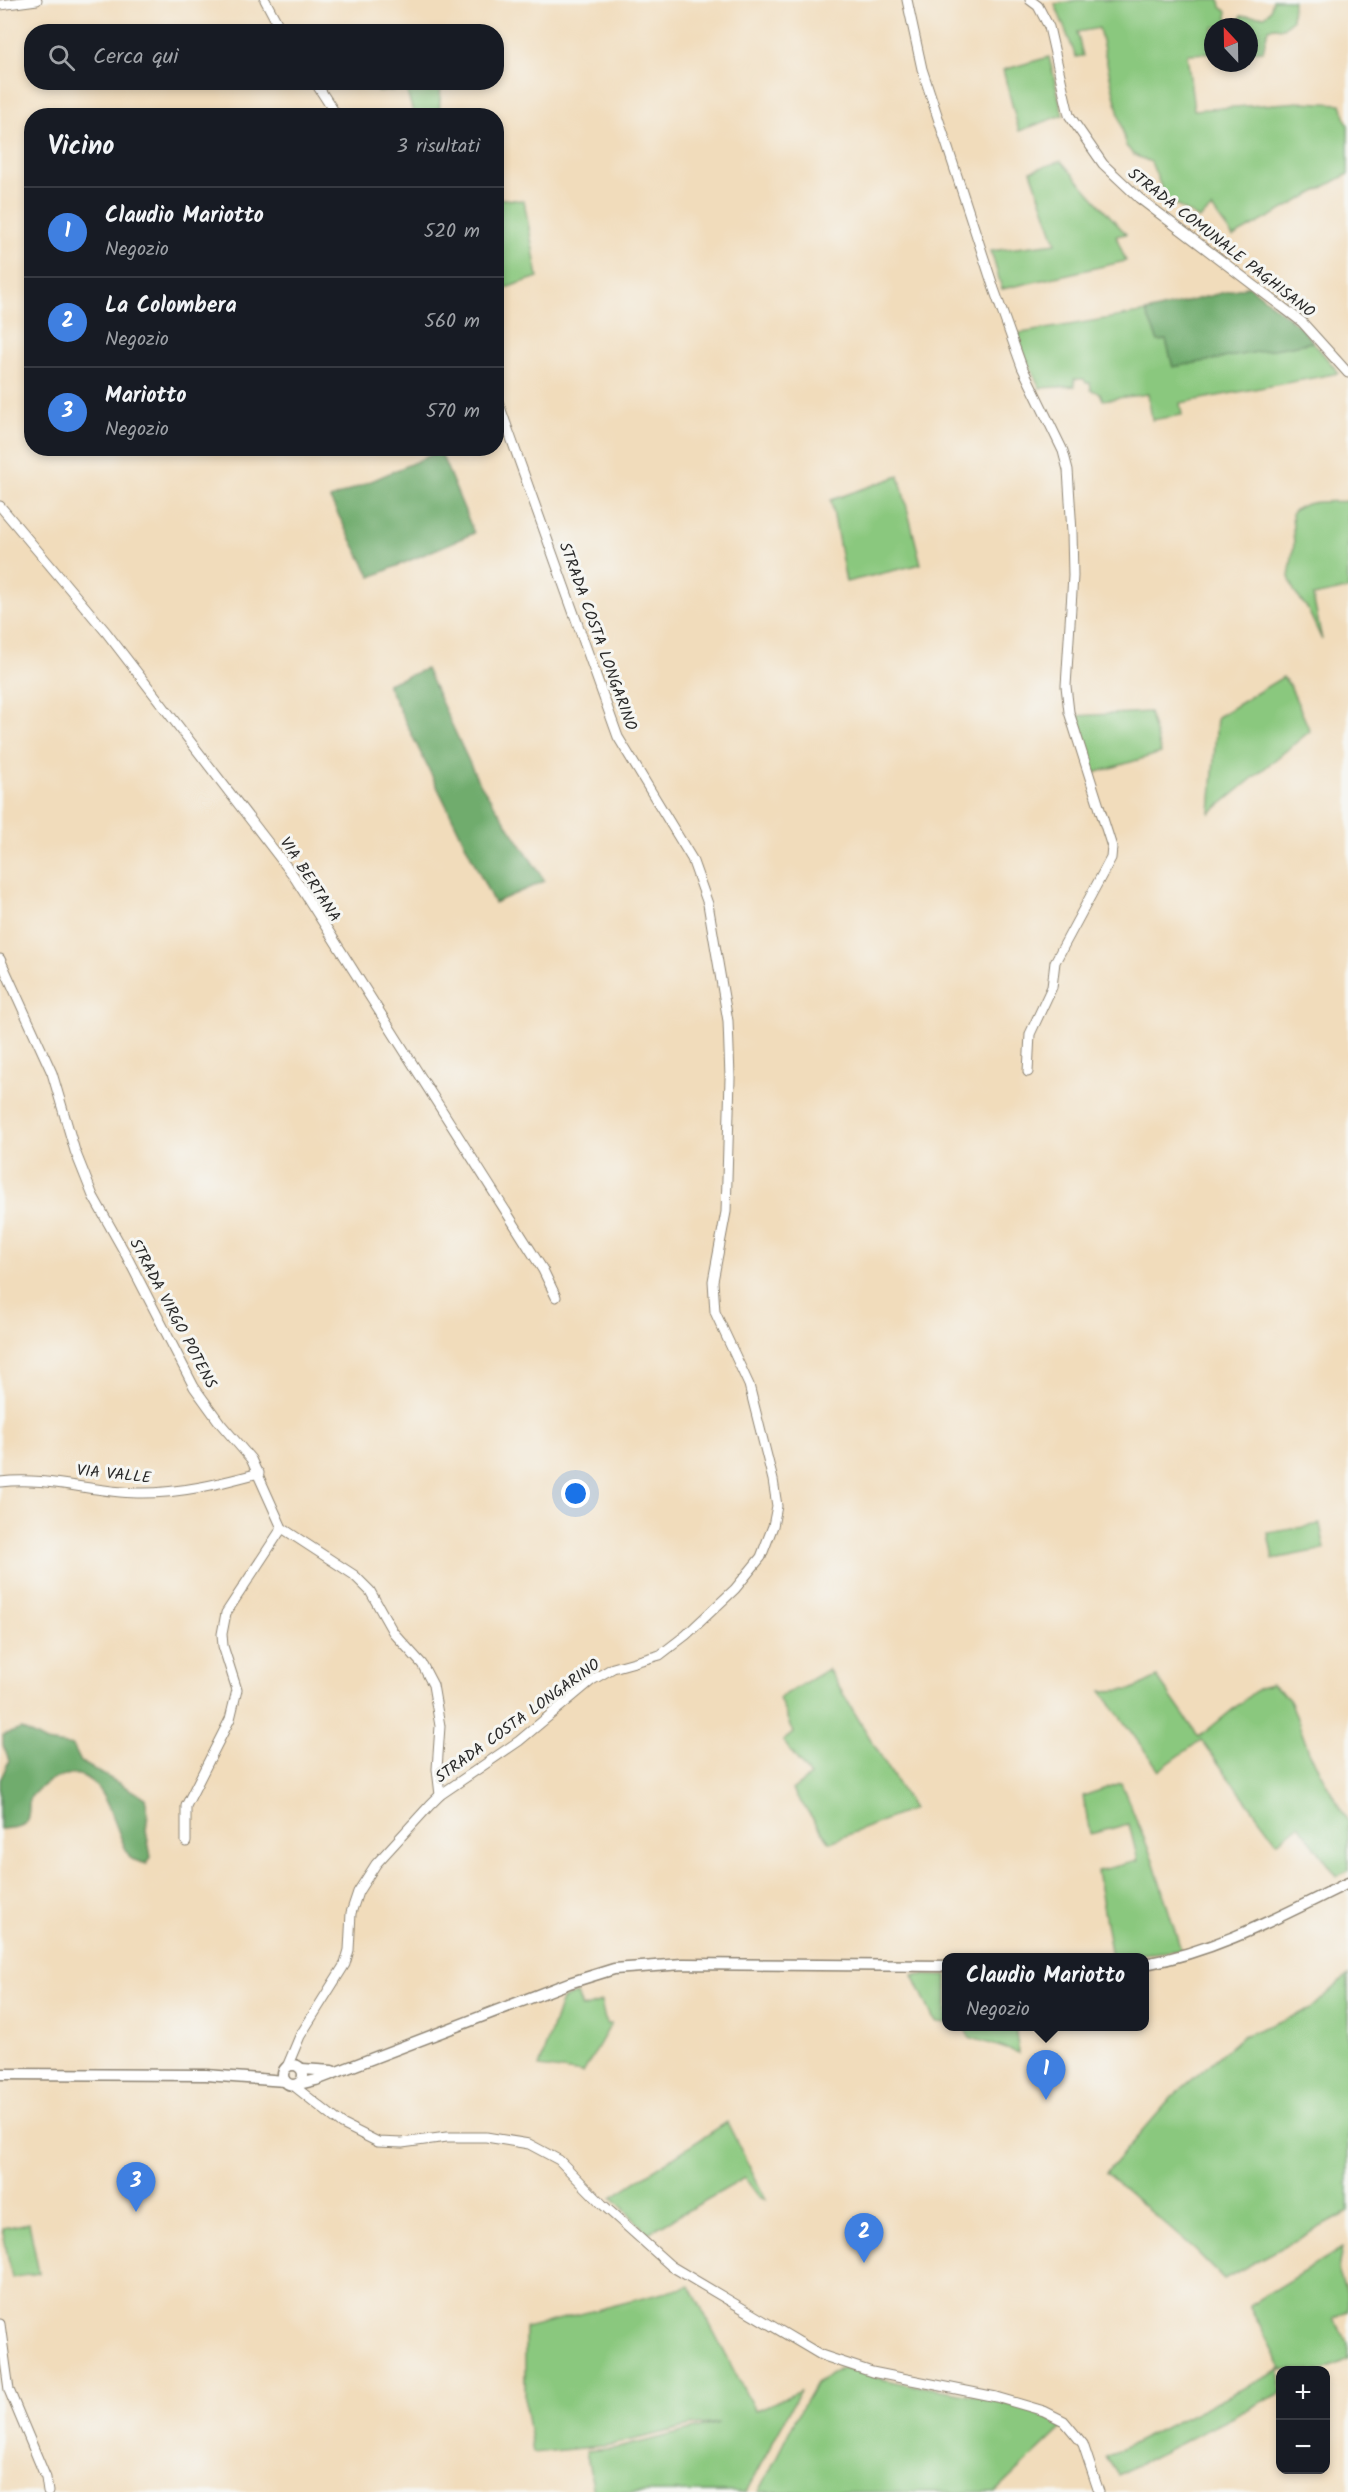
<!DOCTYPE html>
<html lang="it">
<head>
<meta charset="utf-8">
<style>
  :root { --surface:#171b24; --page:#20242c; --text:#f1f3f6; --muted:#9ea1a6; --line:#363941; --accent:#d93025 }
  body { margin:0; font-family:Kalam,sans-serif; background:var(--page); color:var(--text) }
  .controls { position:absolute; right:18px; bottom:18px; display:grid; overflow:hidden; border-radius:12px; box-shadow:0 3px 9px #0003 }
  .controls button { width:54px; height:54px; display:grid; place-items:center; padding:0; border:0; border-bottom:2px solid var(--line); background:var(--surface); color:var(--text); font:30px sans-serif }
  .compass { position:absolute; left:1204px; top:18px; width:54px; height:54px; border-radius:50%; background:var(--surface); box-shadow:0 3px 9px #0003; rotate:338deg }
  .you { position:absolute; left:576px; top:1494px; width:21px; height:21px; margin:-15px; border:4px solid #fff; border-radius:50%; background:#1a73e8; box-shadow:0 0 0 9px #1a73e833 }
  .badge { display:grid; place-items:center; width:39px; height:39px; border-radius:50%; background:var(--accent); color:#fff; font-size:20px; font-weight:700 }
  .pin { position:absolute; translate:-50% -50px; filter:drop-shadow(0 2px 3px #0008) }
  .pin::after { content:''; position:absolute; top:32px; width:21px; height:18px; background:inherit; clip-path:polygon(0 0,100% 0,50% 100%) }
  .popup { position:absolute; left:942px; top:1953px; width:207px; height:78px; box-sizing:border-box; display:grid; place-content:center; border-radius:12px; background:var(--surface); filter:drop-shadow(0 2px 4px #0005); font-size:20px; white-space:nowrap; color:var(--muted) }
  .popup b { font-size:22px; color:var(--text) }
  .popup::after { content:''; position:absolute; left:50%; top:100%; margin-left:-12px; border:12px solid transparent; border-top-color:var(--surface) }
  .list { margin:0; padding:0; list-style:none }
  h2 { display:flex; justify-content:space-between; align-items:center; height:78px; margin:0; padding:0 24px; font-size:26px }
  h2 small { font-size:20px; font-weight:400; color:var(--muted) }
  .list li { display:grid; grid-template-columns:39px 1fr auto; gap:18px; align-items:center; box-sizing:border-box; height:90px; padding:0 24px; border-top:2px solid var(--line) }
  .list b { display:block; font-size:22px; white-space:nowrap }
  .list p { margin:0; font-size:20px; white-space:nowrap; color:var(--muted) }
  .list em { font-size:20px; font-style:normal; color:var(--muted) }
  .icon { flex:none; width:33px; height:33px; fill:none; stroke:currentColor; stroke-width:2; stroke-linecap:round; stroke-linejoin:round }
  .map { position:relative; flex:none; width:1348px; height:2492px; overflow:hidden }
  .search { position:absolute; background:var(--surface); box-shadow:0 3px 9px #0003; left:24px; top:24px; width:480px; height:66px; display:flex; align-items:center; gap:15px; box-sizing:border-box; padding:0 21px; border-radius:24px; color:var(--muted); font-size:22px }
  .panel { position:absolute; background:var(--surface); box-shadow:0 3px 9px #0003; left:24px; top:108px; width:480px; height:348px; border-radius:24px }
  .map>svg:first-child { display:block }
  .green { fill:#8ac87e; stroke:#5a7a54; stroke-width:1.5 }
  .forest { fill:#6fac6d; stroke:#4d6c4c; stroke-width:1.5 }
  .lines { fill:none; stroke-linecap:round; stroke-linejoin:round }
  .minor-casing { stroke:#8e8473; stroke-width:11 }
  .tertiary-casing { stroke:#8e8473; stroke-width:13 }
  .minor { stroke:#fff; stroke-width:9 }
  .tertiary { stroke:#fff; stroke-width:10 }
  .labels { text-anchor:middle; stroke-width:6; stroke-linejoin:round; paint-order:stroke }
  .street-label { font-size:16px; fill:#2b2b2b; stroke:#f6f6f2 }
</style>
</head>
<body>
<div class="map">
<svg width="1348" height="2492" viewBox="0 0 1348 2492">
  <rect width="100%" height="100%" fill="#f6f6f2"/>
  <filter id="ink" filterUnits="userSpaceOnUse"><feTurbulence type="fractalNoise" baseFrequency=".0167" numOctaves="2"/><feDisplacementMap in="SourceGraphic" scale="12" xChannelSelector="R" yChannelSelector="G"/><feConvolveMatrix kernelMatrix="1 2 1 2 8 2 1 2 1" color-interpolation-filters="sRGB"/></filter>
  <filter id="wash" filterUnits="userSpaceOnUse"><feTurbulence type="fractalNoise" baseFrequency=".008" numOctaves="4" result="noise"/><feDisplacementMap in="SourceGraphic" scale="24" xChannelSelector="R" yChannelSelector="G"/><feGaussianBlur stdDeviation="1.35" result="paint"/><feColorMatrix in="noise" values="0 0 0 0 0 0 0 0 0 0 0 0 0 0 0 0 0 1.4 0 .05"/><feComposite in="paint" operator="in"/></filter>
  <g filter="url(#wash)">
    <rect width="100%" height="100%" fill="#f1dcbb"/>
    <g class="green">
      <path d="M1077 0H1220L1221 7 1227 12 1228 27H1213V53L1187 54 1194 110 1301 102 1341 104 1348 126V174L1233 237 1212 208 1199 219 1166 199 1151 162 1134 155 1126 146 1099 28 1077 32 1083 56 1076 57 1055 4Z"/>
      <path d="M1273 0H1293L1292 20 1283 28 1274 27 1268 29 1263 51 1249 52V27H1240L1241 16H1264L1270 11Z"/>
      <path d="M1049 57 1063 115 1019 131 1003 70Z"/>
      <path d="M374 83H441L439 115H414L406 89 378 92Z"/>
      <path d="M1061 161 1126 234 1116 236 1126 261 1002 289 991 251 1056 243 1031 171Z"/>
      <path d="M496 198 524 201 538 277 497 291Z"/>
      <path d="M1146 312 1158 341 1166 340 1173 367 1313 342 1339 373 1180 403 1182 415 1152 420 1148 394 1103 400 1100 393 1091 390 1090 383H1086L1084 379H1074L1075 386 1040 388 1015 334Z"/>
      <path d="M899 476 921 564 846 582 831 500Z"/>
      <path d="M1348 501V589L1313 596 1322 640 1307 608 1295 593 1289 577 1294 544 1292 513C1305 498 1330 503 1348 501Z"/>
      <path d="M1283 677 1290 686 1310 731 1210 813 1217 717Z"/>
      <path d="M1149 712 1161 753 1094 773 1074 716Z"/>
      <path d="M1320 1524 1325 1549 1273 1559 1268 1533Z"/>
      <path d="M828 1669 913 1809 830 1842 792 1790 810 1776 783 1741 793 1733 779 1698Z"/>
      <path d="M1157 1677 1199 1737 1259 1688 1271 1685 1281 1691 1291 1702 1309 1752 1348 1822V1871L1337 1876 1299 1825 1277 1842 1201 1740 1159 1770 1101 1691 1131 1690Z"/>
      <path d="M1121 1783 1153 1860 1181 1950 1112 1957 1097 1871 1138 1861 1129 1824 1090 1834 1083 1796Z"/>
      <path d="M913 1975 947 1976V2023L937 2022 933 2018Z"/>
      <path d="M1348 1975V2212L1224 2279 1196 2251 1106 2173 1173 2096 1243 2036 1311 2009Z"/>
      <path d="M577 1994 582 2008 601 2002 606 2024H611L583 2073 539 2067 562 1999Z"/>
      <path d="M964 2027H1015L1019 2053 969 2037Z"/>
      <path d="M727 2122 766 2200 759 2197 745 2178 648 2233 612 2197Z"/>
      <path d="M29 2223 39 2273 12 2278 2 2228Z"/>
      <path d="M1342 2248 1338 2271 1348 2296V2310L1334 2318 1348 2343V2359L1325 2370H1280V2393L1118 2475 1106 2457 1282 2369 1249 2305Z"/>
      <path d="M690 2286 755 2411 800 2391 746 2492H594L586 2451 618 2448 719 2423 691 2426 611 2445 533 2453 525 2406V2328Z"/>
      <path d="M842 2367C860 2373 877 2378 895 2382 939 2391 1030 2398 1062 2428L995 2492H759L797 2416 816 2383Z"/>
    </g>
    <g class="forest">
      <path d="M1249 286 1299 326 1313 342 1173 367 1166 340 1158 341 1146 312Z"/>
      <path d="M440 451 474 533 371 577 330 499Z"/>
      <path d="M426 669 477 779 545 881 494 903 387 684Z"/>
      <path d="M21 1729 46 1742 73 1746 81 1762 145 1798 148 1813 146 1830 151 1857 147 1864 131 1859C114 1834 106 1762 62 1776 47 1781 39 1787 29 1799 30 1827 25 1827 0 1829V1780L9 1761 3 1745V1735Z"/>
    </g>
  </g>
  <g filter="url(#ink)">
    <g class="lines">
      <defs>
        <g id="minor">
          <path d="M265 0 282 32"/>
          <path d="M907 0 922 69 994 289 1022 367 1063 451 1068 470 1072 532 1073 576 1066 686 1069 712 1112 847 1111 858 1055 962 1052 987 1030 1034 1028 1072"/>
          <path d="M1030 0 1038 6 1049 27 1069 115 1103 164 1139 198 1302 322 1348 373"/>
          <path d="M0 5 37 0"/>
          <path d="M315 82 337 116"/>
          <path d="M0 506 106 632 293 875 543 1270 556 1297"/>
          <path d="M0 959 52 1073 75 1151 93 1196 125 1253 194 1387 220 1423 251 1459 282 1528 354 1575 370 1591 393 1632 422 1664 433 1685 440 1726 437 1769 440 1795"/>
          <path d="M0 1482C47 1476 90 1492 137 1493 179 1494 218 1484 259 1473"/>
          <path d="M186 1842V1806L230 1719 237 1690 223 1646 222 1634 226 1613 282 1528"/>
          <path d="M287 2067 300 2036 345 1964 349 1950 351 1913 358 1892 376 1864 430 1805 440 1795 519 1741 592 1680 613 1668 660 1655 686 1635 735 1589 761 1557 773 1526 777 1506 773 1480 749 1385 715 1312 713 1281 726 1212 730 1078 728 1021 708 904 692 859 618 737 496 396"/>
          <path d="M294 2086 342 2124 378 2142 402 2143 447 2137H486L529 2144 559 2160 602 2204 671 2266 821 2355 872 2372 996 2397 1044 2411 1064 2421 1083 2444 1099 2492"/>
          <path d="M0 2324 9 2390 46 2478 48 2492"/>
        </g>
        <g id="tertiary">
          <path d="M1145 1964C1218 1951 1282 1915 1348 1883"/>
          <circle cx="293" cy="2075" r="10"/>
          <path d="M302 2069 332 2071"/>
          <path d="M0 2074 206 2075 285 2081"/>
          <path d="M299 2084 316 2080 569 1983 614 1969 683 1964 947 1966"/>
        </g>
      </defs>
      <use href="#minor" class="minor-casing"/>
      <use href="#tertiary" class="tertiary-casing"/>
      <use href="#minor" class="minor"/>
      <use href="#tertiary" class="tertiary"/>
    </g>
  </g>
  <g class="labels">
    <g class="street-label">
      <text transform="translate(1222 242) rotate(38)" y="6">STRADA COMUNALE PAGHISANO</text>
      <text transform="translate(599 636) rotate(70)" y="6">STRADA COSTA LONGARINO</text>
      <text transform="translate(311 879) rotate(57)" y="6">VIA BERTANA</text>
      <text transform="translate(174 1313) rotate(62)" y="6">STRADA VIRGO POTENS</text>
      <text transform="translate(114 1473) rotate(6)" y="6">VIA VALLE</text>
      <text transform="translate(517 1720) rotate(-36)" y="6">STRADA COSTA LONGARINO</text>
    </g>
  </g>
</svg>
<div class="controls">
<button>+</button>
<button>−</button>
</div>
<svg class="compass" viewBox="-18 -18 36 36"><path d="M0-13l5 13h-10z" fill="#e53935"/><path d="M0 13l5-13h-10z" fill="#9ea1a6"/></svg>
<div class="you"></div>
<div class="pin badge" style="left:1046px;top:2100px;background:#3f7fe0">1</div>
<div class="popup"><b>Claudio Mariotto</b>Negozio</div>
<div class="pin badge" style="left:864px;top:2263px;background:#3f7fe0">2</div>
<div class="pin badge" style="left:136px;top:2212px;background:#3f7fe0">3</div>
<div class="search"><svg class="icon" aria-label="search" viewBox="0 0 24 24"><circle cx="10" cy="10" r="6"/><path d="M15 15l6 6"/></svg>Cerca qui</div>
<section class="panel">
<h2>Vicino<small>3 risultati</small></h2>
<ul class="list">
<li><span class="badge" style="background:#3f7fe0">1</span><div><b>Claudio Mariotto</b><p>Negozio</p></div><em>520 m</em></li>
<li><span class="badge" style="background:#3f7fe0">2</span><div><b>La Colombera</b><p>Negozio</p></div><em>560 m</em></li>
<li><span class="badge" style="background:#3f7fe0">3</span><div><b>Mariotto</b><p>Negozio</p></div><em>570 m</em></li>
</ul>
</section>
</div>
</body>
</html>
